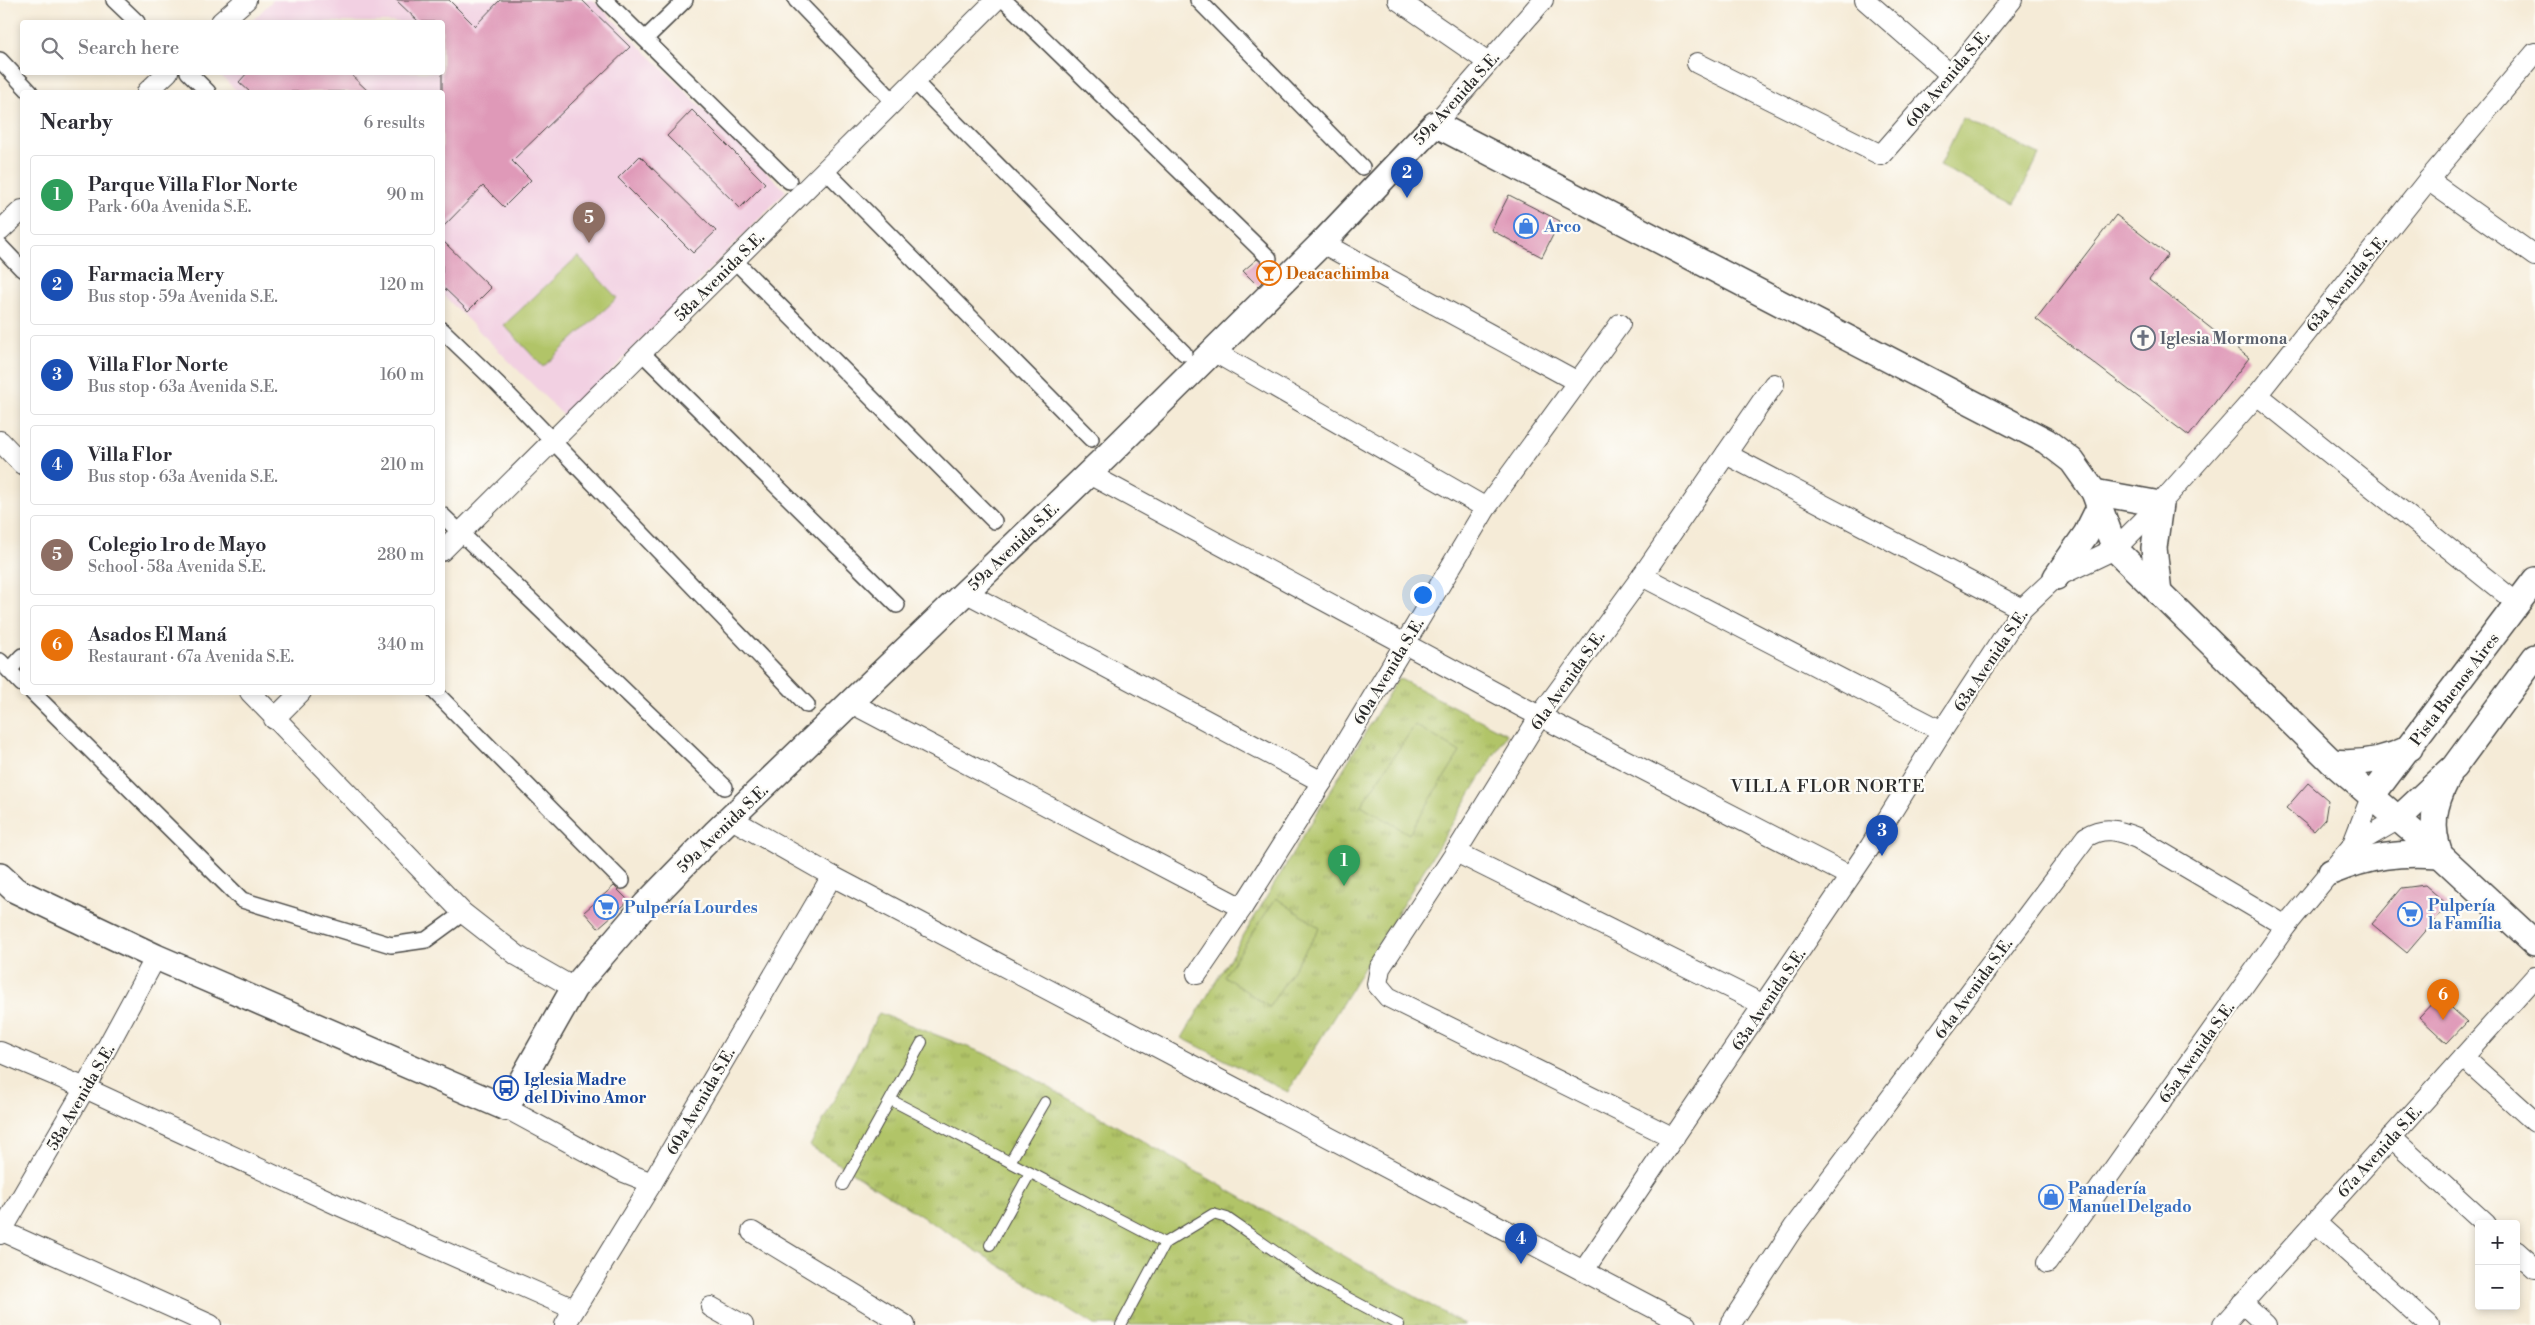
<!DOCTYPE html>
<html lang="en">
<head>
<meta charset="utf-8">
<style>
  :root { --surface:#fff; --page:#f2f2f3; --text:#2b2b33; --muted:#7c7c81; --line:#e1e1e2; --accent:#0b8043 }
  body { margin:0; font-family:"Libre Bodoni",serif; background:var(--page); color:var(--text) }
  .controls { position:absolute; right:15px; bottom:15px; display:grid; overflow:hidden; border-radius:5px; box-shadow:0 2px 8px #0003 }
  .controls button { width:45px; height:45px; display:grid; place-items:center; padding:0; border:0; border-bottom:1px solid var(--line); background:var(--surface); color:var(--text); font:25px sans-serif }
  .you { position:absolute; left:1422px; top:594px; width:18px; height:18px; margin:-12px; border:4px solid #fff; border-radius:50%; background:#1a73e8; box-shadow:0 0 0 8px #1a73e833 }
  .badge { display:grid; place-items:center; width:32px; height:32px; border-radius:50%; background:var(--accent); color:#fff; font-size:16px; font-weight:700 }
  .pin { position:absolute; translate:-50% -41px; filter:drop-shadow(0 1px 2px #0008) }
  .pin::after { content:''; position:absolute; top:26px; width:18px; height:15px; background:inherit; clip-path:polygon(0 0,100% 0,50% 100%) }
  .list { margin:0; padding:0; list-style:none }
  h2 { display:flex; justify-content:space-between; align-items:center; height:65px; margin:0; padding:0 20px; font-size:21px }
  h2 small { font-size:16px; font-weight:400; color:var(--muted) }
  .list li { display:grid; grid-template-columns:32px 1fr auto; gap:15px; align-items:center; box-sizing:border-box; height:80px; margin:0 10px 10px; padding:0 10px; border:1px solid var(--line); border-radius:5px }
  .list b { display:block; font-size:19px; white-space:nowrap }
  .list p { margin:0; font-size:16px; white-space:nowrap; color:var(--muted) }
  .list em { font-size:16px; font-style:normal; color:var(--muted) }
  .icon { flex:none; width:28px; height:28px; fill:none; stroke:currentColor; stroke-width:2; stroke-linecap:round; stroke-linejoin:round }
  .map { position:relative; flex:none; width:2535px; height:1325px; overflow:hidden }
  .search { position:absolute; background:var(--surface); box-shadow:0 2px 8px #0003; left:20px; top:20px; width:425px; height:55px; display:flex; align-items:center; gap:12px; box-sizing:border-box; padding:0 18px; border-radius:5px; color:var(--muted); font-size:19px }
  .panel { position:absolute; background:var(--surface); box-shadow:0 2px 8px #0003; left:20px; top:90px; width:425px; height:605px; border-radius:5px }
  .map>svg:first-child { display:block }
  .built { fill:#f2d0e2 }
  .grass { fill:url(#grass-tufts); stroke:#6e7849 }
  .garden { fill:#b1c467; stroke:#6e7849 }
  .building { fill:#df99b8 }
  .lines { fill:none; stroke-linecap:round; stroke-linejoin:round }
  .service-casing { stroke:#494845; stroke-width:12 }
  .pedestrian-casing { stroke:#494845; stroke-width:18 }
  .minor-casing { stroke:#494845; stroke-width:22 }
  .tertiary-casing { stroke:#494845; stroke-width:28 }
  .service { stroke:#fff; stroke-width:10 }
  .pedestrian { stroke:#fff; stroke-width:15 }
  .minor { stroke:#fff; stroke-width:20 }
  .tertiary { stroke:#fff; stroke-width:25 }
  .labels { text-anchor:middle; stroke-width:4.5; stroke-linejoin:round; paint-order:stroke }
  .street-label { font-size:16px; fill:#2b2b2b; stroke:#fdfcf7 }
  .shop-label { font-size:16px; font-weight:bold; fill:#366cbe; stroke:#fdfcf7; text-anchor:start }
  .food-label { font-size:16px; font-weight:bold; fill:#c56008; stroke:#fdfcf7; text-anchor:start }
  .worship-label { font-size:16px; font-weight:bold; fill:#5b616d; stroke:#fdfcf7; text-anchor:start }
  .transit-label { font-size:16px; font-weight:bold; fill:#164399; stroke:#fdfcf7; text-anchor:start }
  .neighbourhood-label { font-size:18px; letter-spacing:1px; fill:#2b2b2b; stroke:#fdfcf7 }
</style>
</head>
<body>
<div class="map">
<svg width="2535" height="1325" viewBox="0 0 2535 1325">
  <defs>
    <pattern id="grass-tufts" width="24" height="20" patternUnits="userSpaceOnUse" patternTransform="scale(1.25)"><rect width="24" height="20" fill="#b1c467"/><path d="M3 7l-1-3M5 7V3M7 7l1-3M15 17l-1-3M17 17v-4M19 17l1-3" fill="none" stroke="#909f55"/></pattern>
  </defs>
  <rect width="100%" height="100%" fill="#fdfcf7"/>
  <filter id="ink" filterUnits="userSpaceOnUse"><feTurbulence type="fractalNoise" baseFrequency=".02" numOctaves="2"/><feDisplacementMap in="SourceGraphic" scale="10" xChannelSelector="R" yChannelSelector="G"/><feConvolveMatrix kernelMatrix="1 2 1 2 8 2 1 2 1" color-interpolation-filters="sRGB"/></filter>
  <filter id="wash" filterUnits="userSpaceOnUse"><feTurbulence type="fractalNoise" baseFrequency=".0096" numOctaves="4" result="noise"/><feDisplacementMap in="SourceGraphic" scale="20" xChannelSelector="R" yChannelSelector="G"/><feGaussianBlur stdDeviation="1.12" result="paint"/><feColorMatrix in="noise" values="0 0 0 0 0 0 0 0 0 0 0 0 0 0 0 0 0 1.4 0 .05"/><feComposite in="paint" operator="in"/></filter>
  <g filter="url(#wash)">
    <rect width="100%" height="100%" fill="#f5ebd7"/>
    <path class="built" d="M273 0H593L786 191 566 418 443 295 442 92H238L218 73 442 72V22H251Z"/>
    <g class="grass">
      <path d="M1398 678 1507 734 1288 1092 1182 1038Z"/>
      <path d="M879 1013 999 1059 1465 1325H1094L810 1146Z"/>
    </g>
    <g class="garden">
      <path d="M1963 118 2039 155 2015 203 1940 166Z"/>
      <path d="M578 256 617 298 543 367 504 325Z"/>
      <path d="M1415 725 1460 752 1409 834 1361 805Z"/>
      <path d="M1276 898 1320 928 1269 1007 1224 976Z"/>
    </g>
    <g id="blocks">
      <g class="building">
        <path d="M396 0H449L475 26 500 0H582L630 47 512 161 531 180 504 207 483 186 442 228V22H419Z"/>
        <path d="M248 72H348L369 92H250L239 82Z"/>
        <path d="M692 110 765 183 740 208 667 136Z"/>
        <path d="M640 156 716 231 693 253 618 178Z"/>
        <path d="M1509 195 1560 221 1542 257 1491 230Z"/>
        <path d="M2116 215 2168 255 2149 280 2249 358 2189 436 2036 319Z"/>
        <path d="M442 240 491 288 468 311 442 286Z"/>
        <path d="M1257 259 1274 270 1258 286 1243 271Z"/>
        <path d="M2308 783 2328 800 2325 819 2314 831 2286 808Z"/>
        <path d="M2425 885 2448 905 2407 953 2372 924 2402 888Z"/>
        <path d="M614 886 629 901 598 928 584 912Z"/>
        <path d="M2439 996 2467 1022 2447 1043 2419 1017Z"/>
      </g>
    </g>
  </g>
  <g filter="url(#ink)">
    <use href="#blocks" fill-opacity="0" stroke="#494845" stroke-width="1"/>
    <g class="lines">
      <defs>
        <g id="service">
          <path d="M891 1100 1165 1243"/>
          <path d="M1010 1162 1045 1102"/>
          <path d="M843 1185 922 1042"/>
          <path d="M990 1245 1030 1173"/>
          <path d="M1121 1325 1165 1243 1213 1214 1227 1218 1322 1284 1399 1325"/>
        </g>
        <g id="pedestrian">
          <path d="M114 0 137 22"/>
          <path d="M605 0 789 181"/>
          <path d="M796 0 894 102"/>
          <path d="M1004 0 1269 258"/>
          <path d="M1198 0 1362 167"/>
          <path d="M645 39 685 0"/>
          <path d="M0 60 30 92"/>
          <path d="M188 72 208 92"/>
          <path d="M915 82 1184 353"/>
          <path d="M825 170 1091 439"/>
          <path d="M0 246 22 269"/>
          <path d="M735 261 994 521"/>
          <path d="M442 330 498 384 807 705"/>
          <path d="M642 353 897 605"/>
          <path d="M442 515 725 787"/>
          <path d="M0 661 22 684"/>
          <path d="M9 670 22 656"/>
          <path d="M32 692 242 900 391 945 426 940 463 913"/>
          <path d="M435 692 622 881"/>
        </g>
        <g id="minor">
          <path d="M1398 0 1488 62"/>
          <path d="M1865 0 1951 75"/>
          <path d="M221 22 246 0"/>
          <path d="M1697 63 1881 155 1951 75 2012 0"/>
          <path d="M147 92 168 72"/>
          <path d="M1435 124 1543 0"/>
          <path d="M2428 180 2535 256"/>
          <path d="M0 231 22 210"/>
          <path d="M1322 243 1576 381"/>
          <path d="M1213 351 1486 508"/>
          <path d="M2257 395 2518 604"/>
          <path d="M0 441 22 464"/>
          <path d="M1726 454 2022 609"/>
          <path d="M1089 474 1524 708 1850 876"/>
          <path d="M442 551 996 0"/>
          <path d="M1642 576 1942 731"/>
          <path d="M965 592 1322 782"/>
          <path d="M250 692 463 913 518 956 574 988"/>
          <path d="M851 703 1242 908"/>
          <path d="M274 719 301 692"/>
          <path d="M730 818 832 876 1686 1325"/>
          <path d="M2352 846 2397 820"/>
          <path d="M1456 852 1764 1005"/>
          <path d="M1197 974 1242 908 1322 782 1486 508 1620 324"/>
          <path d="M0 1052 85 1088 338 1205 574 1309"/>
          <path d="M2463 1057 2535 1122"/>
          <path d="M506 1108 624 1172 652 1183"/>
          <path d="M2391 1137 2486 1224"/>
          <path d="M1674 1138 1388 997 1377 984 1380 968 1456 852 1540 716 1642 576 1774 384"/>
          <path d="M2315 1222 2429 1325"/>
          <path d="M0 1230 211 1325"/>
          <path d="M752 1232 905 1325"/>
          <path d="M0 1234 85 1088 156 957"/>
          <path d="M2516 1251 2535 1268"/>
          <path d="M2047 1263 2286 926 2352 846 2371 797"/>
          <path d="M1584 1270 1870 847 1942 731 2022 609 2056 577 2115 549 2160 504 2257 395 2428 180 2535 53"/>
          <path d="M2242 1303 2266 1325"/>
          <path d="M711 1307 743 1325"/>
          <path d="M565 1325 652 1183 832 876"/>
          <path d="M1730 1325 1794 1227 2086 837C2104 826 2118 830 2137 838L2286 926"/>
          <path d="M2223 1325 2535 977"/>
        </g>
        <g id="tertiary">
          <path d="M2094 492 2160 504 2154 548 2159 593"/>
          <path d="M2056 577 2086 534 2100 506"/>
          <path d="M2332 762C2360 765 2385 760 2410 748"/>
          <path d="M2371 797 2535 580"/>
          <path d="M2397 820 2454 767 2535 657"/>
          <path d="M2440 855C2430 827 2433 806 2447 779"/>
          <path d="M2331 872C2370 856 2398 852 2440 855"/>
          <path d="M0 876 15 890 156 957 506 1108 574 988 646 904 716 832 1107 456 1322 243 1435 124 2046 441 2072 461 2094 492 2115 549 2332 762 2440 855 2535 943"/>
        </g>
      </defs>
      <use href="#service" class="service-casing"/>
      <use href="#pedestrian" class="pedestrian-casing"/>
      <use href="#minor" class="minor-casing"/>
      <use href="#tertiary" class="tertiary-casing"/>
      <use href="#service" class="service"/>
      <use href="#pedestrian" class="pedestrian"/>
      <use href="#minor" class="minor"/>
      <use href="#tertiary" class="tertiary"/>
    </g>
  </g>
  <defs>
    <symbol id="shop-ring" viewBox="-11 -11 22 22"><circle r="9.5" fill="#fdfcf7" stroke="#3f7fe0" stroke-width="1.5"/><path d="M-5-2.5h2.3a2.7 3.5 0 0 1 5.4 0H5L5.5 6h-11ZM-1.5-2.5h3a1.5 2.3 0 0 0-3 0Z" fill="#3f7fe0"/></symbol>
    <symbol id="bar-ring" viewBox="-11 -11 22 22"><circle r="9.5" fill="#fdfcf7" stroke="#e8710a" stroke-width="1.5"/><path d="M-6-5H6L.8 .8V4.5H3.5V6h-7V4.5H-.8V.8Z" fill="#e8710a"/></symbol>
    <symbol id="church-ring" viewBox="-11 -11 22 22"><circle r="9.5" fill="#fdfcf7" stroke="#6b7280" stroke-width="1.5"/><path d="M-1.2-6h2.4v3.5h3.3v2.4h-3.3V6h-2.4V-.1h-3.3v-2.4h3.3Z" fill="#6b7280"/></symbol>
    <symbol id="supermarket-ring" viewBox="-11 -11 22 22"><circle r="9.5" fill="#fdfcf7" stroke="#3f7fe0" stroke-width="1.5"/><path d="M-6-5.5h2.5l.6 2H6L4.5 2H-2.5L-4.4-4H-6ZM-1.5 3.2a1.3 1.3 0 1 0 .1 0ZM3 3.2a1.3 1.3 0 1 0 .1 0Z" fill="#3f7fe0"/></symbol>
    <symbol id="bus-ring" viewBox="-11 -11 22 22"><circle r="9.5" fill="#fdfcf7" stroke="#1a4fb4" stroke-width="1.5"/><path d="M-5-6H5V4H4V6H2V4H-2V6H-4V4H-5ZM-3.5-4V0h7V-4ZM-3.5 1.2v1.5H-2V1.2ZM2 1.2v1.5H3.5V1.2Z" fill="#1a4fb4"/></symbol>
  </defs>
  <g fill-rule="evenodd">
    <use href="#shop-ring" x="1512" y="212" width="28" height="28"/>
    <use href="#bar-ring" x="1255" y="259" width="28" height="28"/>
    <use href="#church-ring" x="2129" y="324" width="28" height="28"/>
    <use href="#supermarket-ring" x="592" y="893" width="28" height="28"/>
    <use href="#supermarket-ring" x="2396" y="900" width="28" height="28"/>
    <use href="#bus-ring" x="492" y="1074" width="28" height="28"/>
    <use href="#shop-ring" x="2037" y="1183" width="28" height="28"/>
  </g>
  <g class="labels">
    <g class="street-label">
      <text transform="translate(1947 78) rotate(-50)" y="6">60a Avenida S.E.</text>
      <text transform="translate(1456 98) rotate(-48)" y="6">59a Avenida S.E.</text>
      <text transform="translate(719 276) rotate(-45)" y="6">58a Avenida S.E.</text>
      <text transform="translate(2346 283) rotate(-51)" y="6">63a Avenida S.E.</text>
      <text transform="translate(1013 546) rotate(-44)" y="6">59a Avenida S.E.</text>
      <text transform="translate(1990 660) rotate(-56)" y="6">63a Avenida S.E.</text>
      <text transform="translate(1388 671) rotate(-59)" y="6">60a Avenida S.E.</text>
      <text transform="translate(1567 680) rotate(-55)" y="6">61a Avenida S.E.</text>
      <text transform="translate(2454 689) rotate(-53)" y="6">Pista Buenos Aires</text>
      <text transform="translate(722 828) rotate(-44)" y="6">59a Avenida S.E.</text>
      <text transform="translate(1973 988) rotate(-54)" y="6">64a Avenida S.E.</text>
      <text transform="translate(1768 999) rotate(-56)" y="6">63a Avenida S.E.</text>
      <text transform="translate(2196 1052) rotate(-55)" y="6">65a Avenida S.E.</text>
      <text transform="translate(80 1097) rotate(-60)" y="6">58a Avenida S.E.</text>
      <text transform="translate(700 1101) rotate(-60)" y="6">60a Avenida S.E.</text>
      <text transform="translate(2379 1151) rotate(-48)" y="6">67a Avenida S.E.</text>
    </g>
    <g class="shop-label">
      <text x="1544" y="232">Arco</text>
      <text x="2428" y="911">Pulpería<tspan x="2428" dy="18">la Família</tspan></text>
      <text x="624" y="913">Pulpería Lourdes</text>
      <text x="2068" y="1194">Panadería<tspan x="2068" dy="18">Manuel Delgado</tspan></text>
    </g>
    <g class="food-label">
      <text x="1286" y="279">Deacachimba</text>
    </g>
    <g class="worship-label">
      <text x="2160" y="344">Iglesia Mormona</text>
    </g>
    <g class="transit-label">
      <text x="524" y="1085">Iglesia Madre<tspan x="524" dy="18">del Divino Amor</tspan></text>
    </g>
    <g class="neighbourhood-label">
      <text x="1828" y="792">VILLA FLOR NORTE</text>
    </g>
  </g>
</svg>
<div class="controls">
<button>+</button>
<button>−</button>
</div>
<div class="you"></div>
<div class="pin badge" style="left:1344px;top:886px;background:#2e9e5b">1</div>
<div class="pin badge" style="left:1407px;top:198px;background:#1a4fb4">2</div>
<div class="pin badge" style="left:1882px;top:856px;background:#1a4fb4">3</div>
<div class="pin badge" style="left:1521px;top:1264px;background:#1a4fb4">4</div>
<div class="pin badge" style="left:589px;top:243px;background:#8d6e63">5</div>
<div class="pin badge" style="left:2443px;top:1020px;background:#e8710a">6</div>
<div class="search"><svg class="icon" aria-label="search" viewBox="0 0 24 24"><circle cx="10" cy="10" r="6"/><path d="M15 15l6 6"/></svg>Search here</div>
<section class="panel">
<h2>Nearby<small>6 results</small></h2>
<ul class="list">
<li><span class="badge" style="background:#2e9e5b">1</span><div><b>Parque Villa Flor Norte</b><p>Park · 60a Avenida S.E.</p></div><em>90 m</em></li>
<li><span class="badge" style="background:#1a4fb4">2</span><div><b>Farmacia Mery</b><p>Bus stop · 59a Avenida S.E.</p></div><em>120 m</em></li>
<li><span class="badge" style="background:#1a4fb4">3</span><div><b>Villa Flor Norte</b><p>Bus stop · 63a Avenida S.E.</p></div><em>160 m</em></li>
<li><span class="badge" style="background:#1a4fb4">4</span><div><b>Villa Flor</b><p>Bus stop · 63a Avenida S.E.</p></div><em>210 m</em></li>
<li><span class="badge" style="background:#8d6e63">5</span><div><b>Colegio 1ro de Mayo</b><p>School · 58a Avenida S.E.</p></div><em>280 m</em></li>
<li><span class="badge" style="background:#e8710a">6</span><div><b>Asados El Maná</b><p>Restaurant · 67a Avenida S.E.</p></div><em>340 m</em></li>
</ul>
</section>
</div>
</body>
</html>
